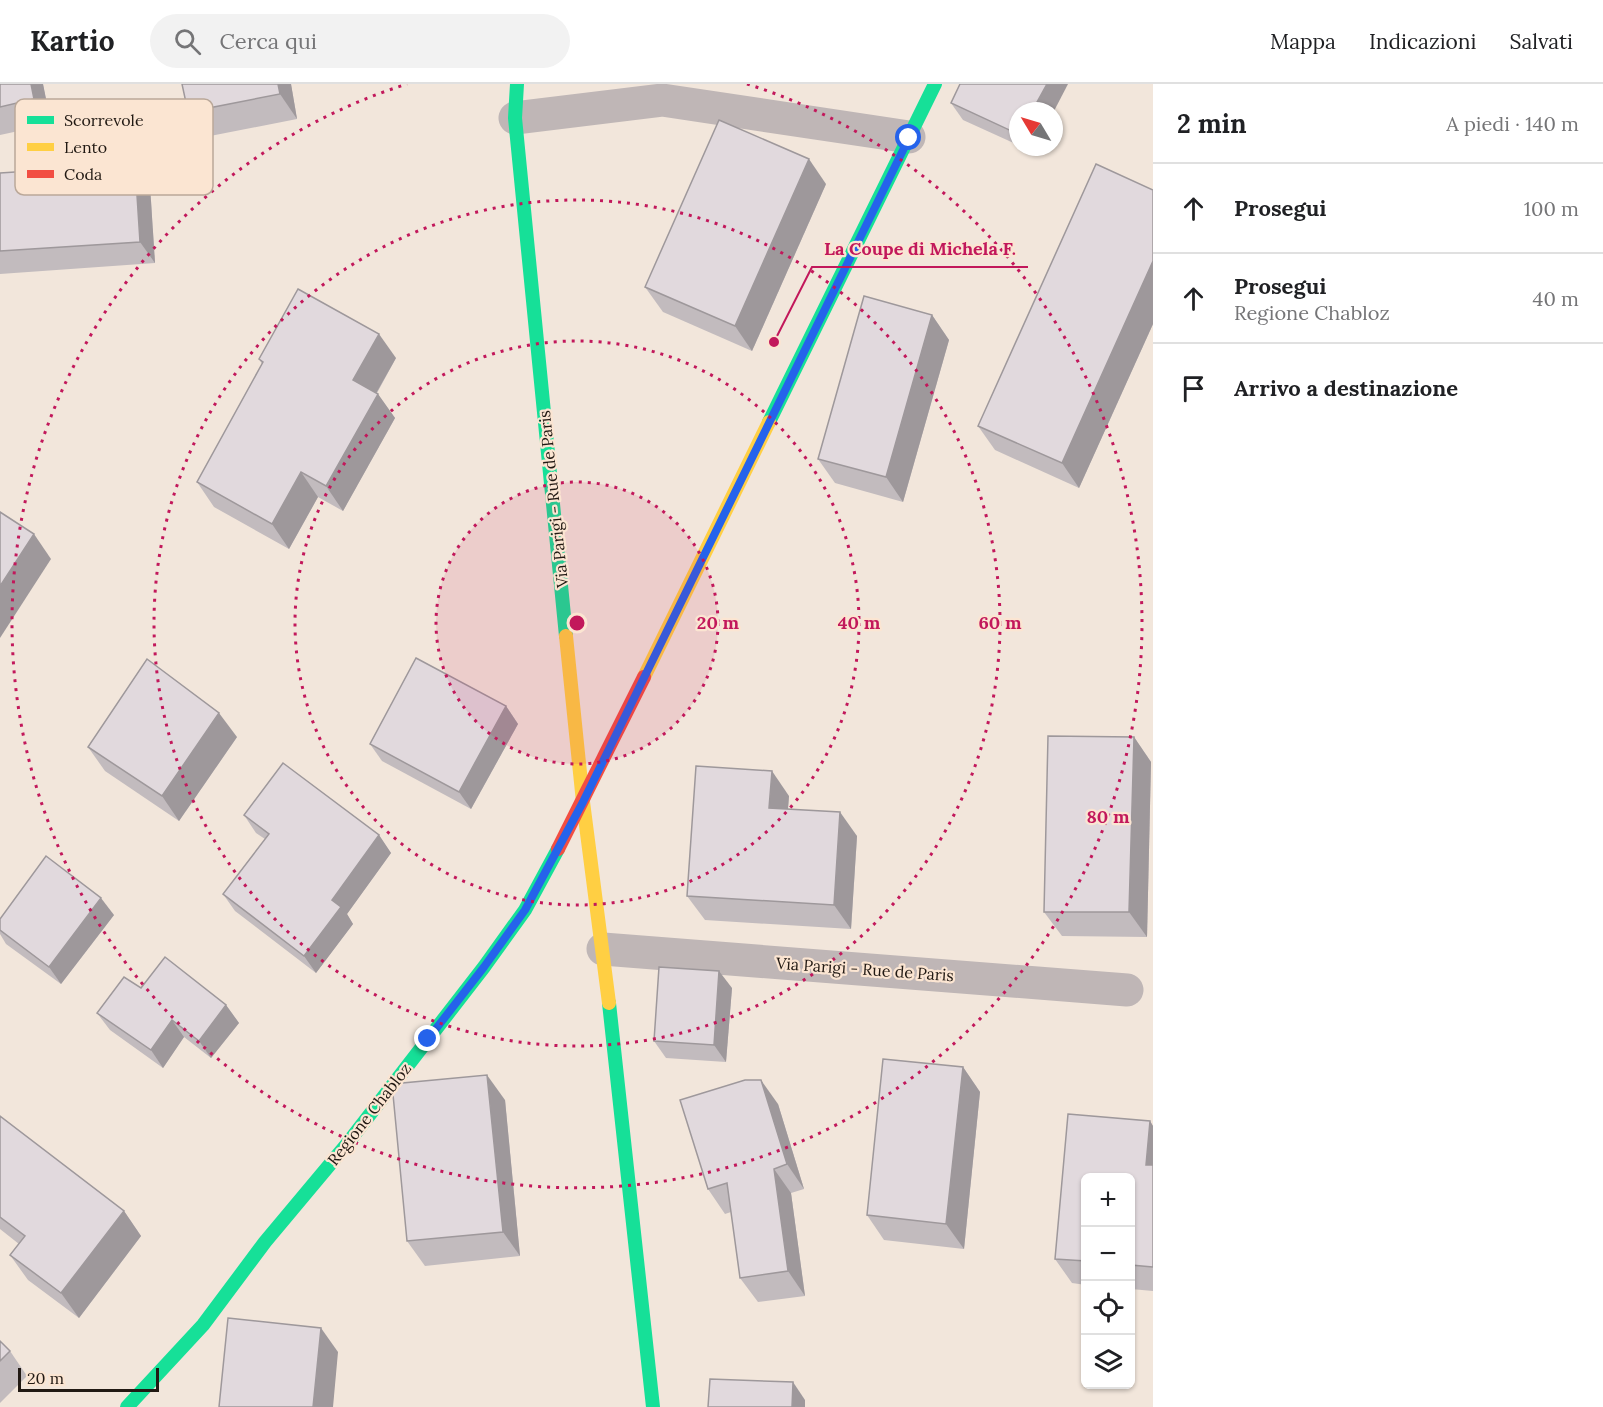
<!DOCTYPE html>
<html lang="it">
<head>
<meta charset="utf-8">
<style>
  :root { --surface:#fff; --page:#f2f2f2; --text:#202124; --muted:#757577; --line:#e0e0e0 }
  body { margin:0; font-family:Lora,serif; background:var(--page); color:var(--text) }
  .controls { position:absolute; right:18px; bottom:18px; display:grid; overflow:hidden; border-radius:9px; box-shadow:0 2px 4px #0004 }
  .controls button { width:54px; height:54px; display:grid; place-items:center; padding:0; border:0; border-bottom:2px solid var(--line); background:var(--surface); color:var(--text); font:30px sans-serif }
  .compass { position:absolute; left:1009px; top:18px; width:54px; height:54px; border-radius:50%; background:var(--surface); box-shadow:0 2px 4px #0004; rotate:308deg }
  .scale { position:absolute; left:18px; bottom:15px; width:141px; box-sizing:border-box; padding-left:6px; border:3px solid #211913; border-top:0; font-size:16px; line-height:21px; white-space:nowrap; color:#211913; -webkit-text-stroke:4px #fbe5d2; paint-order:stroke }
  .stop { position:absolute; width:18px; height:18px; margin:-14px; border:4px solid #2563eb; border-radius:50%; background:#fff }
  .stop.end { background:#2563eb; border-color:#fff; box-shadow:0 2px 6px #0008 }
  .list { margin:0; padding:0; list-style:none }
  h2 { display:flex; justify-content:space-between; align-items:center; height:78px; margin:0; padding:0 24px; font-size:26px }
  h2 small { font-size:20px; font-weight:400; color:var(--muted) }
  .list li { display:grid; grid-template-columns:39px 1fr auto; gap:18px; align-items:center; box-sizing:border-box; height:90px; padding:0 24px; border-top:2px solid var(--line) }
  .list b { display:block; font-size:22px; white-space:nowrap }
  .list p { margin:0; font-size:20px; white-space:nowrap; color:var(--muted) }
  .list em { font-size:20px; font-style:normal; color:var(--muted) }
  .icon { flex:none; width:33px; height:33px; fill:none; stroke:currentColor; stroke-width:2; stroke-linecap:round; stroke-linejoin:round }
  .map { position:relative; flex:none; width:1153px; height:1323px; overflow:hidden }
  header { display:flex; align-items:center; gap:36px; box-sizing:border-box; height:84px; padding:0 30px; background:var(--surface); border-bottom:2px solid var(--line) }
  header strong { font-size:28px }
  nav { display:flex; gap:33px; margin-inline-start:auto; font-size:21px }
  .search { width:420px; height:54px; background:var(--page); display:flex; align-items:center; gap:15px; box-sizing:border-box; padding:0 21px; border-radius:33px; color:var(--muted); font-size:22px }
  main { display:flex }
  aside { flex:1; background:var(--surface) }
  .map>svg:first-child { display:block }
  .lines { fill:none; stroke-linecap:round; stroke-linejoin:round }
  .street { stroke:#bfb6b6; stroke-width:33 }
  .fast { stroke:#16e098; stroke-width:14 }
  .slow { stroke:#ffcf43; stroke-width:14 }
  .jam { stroke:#f24e42; stroke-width:14 }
  .wall { fill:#c2bbbe }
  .shaded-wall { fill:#9e989b }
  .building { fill:#e1d9dd; stroke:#9e989b; stroke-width:1.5 }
  .route { stroke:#2563eb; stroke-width:8 }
  .ring { fill:none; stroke:#c2185b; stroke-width:3; stroke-dasharray:3 6 }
  .labels { text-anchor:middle; stroke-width:4.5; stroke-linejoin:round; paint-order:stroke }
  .street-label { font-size:16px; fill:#211913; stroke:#fbe5d2 }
  .key { fill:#fbe5d2; stroke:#baa899; stroke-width:1.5 }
  .key-label { font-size:16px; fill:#211913 }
  .centre { fill:#c2185b; stroke:#fbe5d2; stroke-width:3 }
  .ring-label { font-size:18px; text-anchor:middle; font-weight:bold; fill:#c2185b; stroke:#fbe5d2; stroke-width:4.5; stroke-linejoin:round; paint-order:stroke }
  .leader { fill:none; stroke:#c2185b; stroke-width:2 }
  .callout-dot { fill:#c2185b; stroke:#fbe5d2; stroke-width:2 }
  .callout-label { font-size:18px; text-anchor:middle; font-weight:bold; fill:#c2185b; stroke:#fbe5d2; stroke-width:4.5; stroke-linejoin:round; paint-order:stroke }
</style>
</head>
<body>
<header>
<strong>Kartio</strong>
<div class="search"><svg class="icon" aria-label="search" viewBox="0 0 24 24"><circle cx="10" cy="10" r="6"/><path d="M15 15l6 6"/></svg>Cerca qui</div>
<nav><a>Mappa</a><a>Indicazioni</a><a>Salvati</a></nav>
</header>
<main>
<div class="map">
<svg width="1153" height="1323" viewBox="0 0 1153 1323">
  <rect width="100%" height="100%" fill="#f2e6db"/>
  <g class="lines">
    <g class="street">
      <path d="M515 34 662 16 909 53"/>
      <path d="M603 865 1127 906"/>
    </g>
    <g class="fast">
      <path d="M517 0 515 34 566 552"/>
      <path d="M769 338 935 0"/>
      <path d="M609 919 653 1323"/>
      <path d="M127 1323 203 1241 265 1158 347 1060 484 883 525 826 558 765"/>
    </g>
    <g class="slow">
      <path d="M566 552 583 718 609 919"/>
      <path d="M644 593 769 338"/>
    </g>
    <path class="jam" d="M558 765 644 593"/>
  </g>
  <g class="wall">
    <path d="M0 0H43L51 40 0 51Z"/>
    <path d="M182 0H291L297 35 205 53 188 28Z"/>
    <path d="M951 19 1018 27V61L963 36Z"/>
    <path d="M1022 63H1034L1032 68Z"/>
    <path d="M135 80 150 102 155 179 0 190V89Z"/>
    <path d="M826 100 752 267 663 228 645 203Z"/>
    <path d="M1153 106V240L1079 404 995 366 978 342Z"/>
    <path d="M932 231 949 256 903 418 835 399 818 375Z"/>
    <path d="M396 274 377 309 395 334 343 427 318 413 289 465 214 423 197 398 262 280 259 275Z"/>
    <path d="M506 622 518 640 471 725 382 677 370 660Z"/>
    <path d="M237 653 179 737 105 687 88 663Z"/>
    <path d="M1134 653 1151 678 1147 853 1062 852 1044 828Z"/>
    <path d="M789 712 788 725 857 752 851 845 705 836 687 812Z"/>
    <path d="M244 731 379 751 391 769 347 830 353 840 316 889 235 827 223 810 265 755 256 749Z"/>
    <path d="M114 831 61 900 6 860 0 850V835Z"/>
    <path d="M141 904 226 921 239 939 211 974 184 953 163 984 110 946 97 929Z"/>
    <path d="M732 904 726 978 666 974 654 957Z"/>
    <path d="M963 983 980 1008 964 1165 884 1156 867 1131Z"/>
    <path d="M505 1016 520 1172 425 1182 407 1157Z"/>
    <path d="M778 1020 804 1105 791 1109 805 1212 758 1218 740 1194 731 1128 725 1130 708 1105Z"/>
    <path d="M1068 1030 1150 1037 1153 1042V1207L1131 1205V1094H1086V1201L1072 1199 1055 1175Z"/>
    <path d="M0 1032 124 1127 141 1152 79 1234 28 1196 10 1171 19 1160 0 1145Z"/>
    <path d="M0 1257 10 1267 27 1292 0 1319Z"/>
  </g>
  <g class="shaded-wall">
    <path d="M31 0H43L51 40 34 15Z"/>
    <path d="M278 0H291L297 35 280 10Z"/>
    <path d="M1047 0H1068L1054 27H1032Z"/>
    <path d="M1028 63H1034L1032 68Z"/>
    <path d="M809 75 826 100 752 267 735 242Z"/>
    <path d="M135 80 150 102 155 179 140 158Z"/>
    <path d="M1153 177V240L1079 404 1062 379Z"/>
    <path d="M932 231 949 256 903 418 886 393Z"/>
    <path d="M379 250 396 274 370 320 353 296Z"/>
    <path d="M378 310 395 334 343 427 326 402Z"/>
    <path d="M301 388 318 413 289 465 272 440Z"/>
    <path d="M34 450 51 475 0 554V502Z"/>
    <path d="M506 622 518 640 471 725 459 708Z"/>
    <path d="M219 629 237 653 179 737 162 712Z"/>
    <path d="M1134 653 1151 678 1147 853 1129 828Z"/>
    <path d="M772 687 789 712 786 748 769 724Z"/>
    <path d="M840 728 857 752 851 845 834 821Z"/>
    <path d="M379 751 391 769 347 830 353 840 316 889 304 872 332 816Z"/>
    <path d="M101 814 114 831 61 900 49 883Z"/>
    <path d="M719 887 732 904 726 978 714 961Z"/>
    <path d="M226 921 239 939 211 974 199 957Z"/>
    <path d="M172 936 184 953 163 984 151 966Z"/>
    <path d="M963 983 980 1008 964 1165 946 1140Z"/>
    <path d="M487 991 505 1016 520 1172 503 1148Z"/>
    <path d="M761 996 778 1020 804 1105 787 1080Z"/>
    <path d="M1150 1037 1153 1042V1091L1146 1081Z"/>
    <path d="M774 1085 791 1109 805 1212 788 1187Z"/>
    <path d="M124 1127 141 1152 79 1234 61 1209Z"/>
    <path d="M321 1244 338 1268 333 1323H313Z"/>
    <path d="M793 1298 805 1316V1323H792Z"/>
  </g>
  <g class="building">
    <path d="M0 0H31L34 15 0 23Z"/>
    <path d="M182 0H278L280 10 188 28Z"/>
    <path d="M960 0H1047L1032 27H1018V50L951 19Z"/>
    <path d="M719 36 809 75 735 242 645 203Z"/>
    <path d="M135 80 140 158 0 167V89Z"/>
    <path d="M1096 80 1153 106V177L1062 379 978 342Z"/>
    <path d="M298 205 379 250 353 296 378 310 326 402 301 388 272 440 197 398 263 278 259 275Z"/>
    <path d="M864 212 932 231 886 393 818 375Z"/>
    <path d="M0 428 34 450 0 502Z"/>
    <path d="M416 574 506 622 459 708 370 660Z"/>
    <path d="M147 575 219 629 162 712 88 663Z"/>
    <path d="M1048 652 1134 653 1129 828H1044Z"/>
    <path d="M283 679 379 751 332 816 341 823 304 872 223 810 269 750 244 731Z"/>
    <path d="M696 682 772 687 769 724 840 728 834 821 687 812Z"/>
    <path d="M46 772 101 814 49 883 0 846V835Z"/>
    <path d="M165 873 226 921 199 957 172 936 151 966 97 929 124 893 141 904Z"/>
    <path d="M659 883 719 887 714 961 654 957Z"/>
    <path d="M883 975 963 983 946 1140 867 1131Z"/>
    <path d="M487 991 503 1148 407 1157 392 1000Z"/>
    <path d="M745 996H761L787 1080 774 1085 788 1187 740 1194 727 1099 708 1105 680 1016Z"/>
    <path d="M1068 1030 1150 1037 1146 1081H1153V1183L1131 1181V1094H1086V1177L1055 1175Z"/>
    <path d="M0 1032 124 1127 61 1209 10 1171 25 1152 0 1133Z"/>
    <path d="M228 1234 321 1244 313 1323H219Z"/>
    <path d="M0 1257 10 1267 0 1277Z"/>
    <path d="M710 1295 793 1298 792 1323H708Z"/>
  </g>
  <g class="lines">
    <path class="route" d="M428 955 484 883 525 826 583 718 909 54"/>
  </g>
  <circle cx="577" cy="539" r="141" fill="#c2185b" fill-opacity=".12"/>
  <g class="ring">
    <circle cx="577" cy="539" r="141"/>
    <circle cx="577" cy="539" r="282"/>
    <circle cx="577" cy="539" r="423"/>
    <path d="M747 0A565 565 0 1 1 407 0"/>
  </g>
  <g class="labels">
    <g class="street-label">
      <text transform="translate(553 415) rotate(-96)" y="6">Via Parigi - Rue de Paris</text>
      <text transform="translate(865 885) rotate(4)" y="6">Via Parigi - Rue de Paris</text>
      <text transform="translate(369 1030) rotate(-52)" y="6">Regione Chabloz</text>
    </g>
  </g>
  <rect x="15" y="15" width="198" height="96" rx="9" class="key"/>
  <rect x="27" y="32" width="27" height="8" fill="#16e098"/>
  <rect x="27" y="59" width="27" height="8" fill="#ffcf43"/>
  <rect x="27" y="86" width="27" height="8" fill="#f24e42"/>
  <g class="key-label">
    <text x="64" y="42">Scorrevole</text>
    <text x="64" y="69">Lento</text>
    <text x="64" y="96">Coda</text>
  </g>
  <circle cx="577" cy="539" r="9" class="centre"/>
  <g class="ring-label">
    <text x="718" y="545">20 m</text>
    <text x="859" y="545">40 m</text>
    <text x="1000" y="545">60 m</text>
    <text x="1108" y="739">80 m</text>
  </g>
  <path class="leader" d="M774 258L812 183H1028"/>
  <circle class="callout-dot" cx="774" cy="258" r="6"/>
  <g class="callout-label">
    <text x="920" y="171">La Coupe di Michela F.</text>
  </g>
</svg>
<div class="controls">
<button>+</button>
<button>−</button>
<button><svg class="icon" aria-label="locate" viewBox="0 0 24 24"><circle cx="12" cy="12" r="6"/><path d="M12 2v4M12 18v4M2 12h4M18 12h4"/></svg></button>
<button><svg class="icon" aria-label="layers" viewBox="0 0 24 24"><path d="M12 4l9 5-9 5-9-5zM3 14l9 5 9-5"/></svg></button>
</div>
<svg class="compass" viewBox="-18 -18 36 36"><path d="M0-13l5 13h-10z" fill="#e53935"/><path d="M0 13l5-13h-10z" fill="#757577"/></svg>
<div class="scale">20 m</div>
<div class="stop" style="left:909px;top:54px"></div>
<div class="stop end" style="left:428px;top:955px"></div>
</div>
<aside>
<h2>2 min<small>A piedi · 140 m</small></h2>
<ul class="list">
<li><svg class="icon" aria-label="ahead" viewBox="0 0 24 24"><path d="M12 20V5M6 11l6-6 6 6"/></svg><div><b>Prosegui</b></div><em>100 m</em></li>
<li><svg class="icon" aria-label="ahead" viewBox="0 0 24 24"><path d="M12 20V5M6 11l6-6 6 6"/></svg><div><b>Prosegui</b><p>Regione Chabloz</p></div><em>40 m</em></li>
<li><svg class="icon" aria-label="arrive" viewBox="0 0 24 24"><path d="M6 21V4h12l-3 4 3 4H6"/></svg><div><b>Arrivo a destinazione</b></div></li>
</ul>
</aside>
</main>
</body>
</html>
